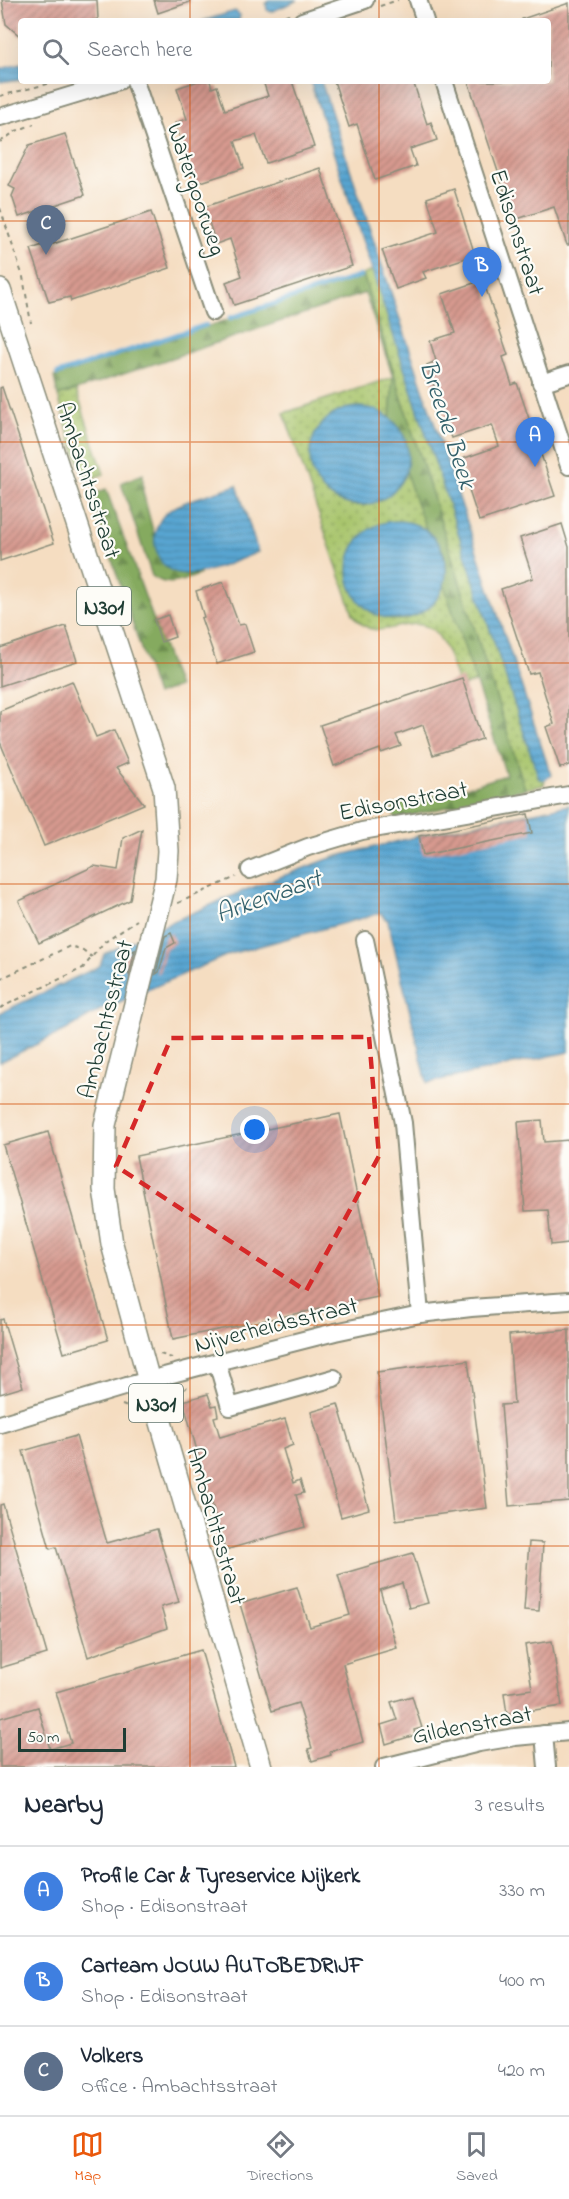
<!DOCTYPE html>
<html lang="en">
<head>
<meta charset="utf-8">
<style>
  :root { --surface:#fff; --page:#f2f2f3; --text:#1f2937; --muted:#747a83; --line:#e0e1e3; --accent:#ea580c }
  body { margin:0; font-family:"Indie Flower",sans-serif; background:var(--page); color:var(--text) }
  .scale { position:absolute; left:18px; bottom:15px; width:108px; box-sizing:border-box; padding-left:6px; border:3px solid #1f3d34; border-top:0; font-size:16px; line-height:21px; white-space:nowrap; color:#1f3d34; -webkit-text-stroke:4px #fdfcf7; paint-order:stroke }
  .you { position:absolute; left:255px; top:1130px; width:21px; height:21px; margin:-15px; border:4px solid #fff; border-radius:50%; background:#1a73e8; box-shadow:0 0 0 9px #1a73e833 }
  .badge { display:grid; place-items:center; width:39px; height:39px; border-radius:50%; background:var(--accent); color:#fff; font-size:20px; font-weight:700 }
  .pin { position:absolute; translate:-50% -50px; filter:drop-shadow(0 2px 3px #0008) }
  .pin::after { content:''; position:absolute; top:32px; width:21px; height:18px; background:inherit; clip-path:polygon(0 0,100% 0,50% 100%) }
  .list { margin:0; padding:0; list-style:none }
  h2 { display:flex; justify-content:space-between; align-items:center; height:78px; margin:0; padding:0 24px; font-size:26px }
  h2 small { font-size:20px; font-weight:400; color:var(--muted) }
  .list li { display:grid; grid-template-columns:39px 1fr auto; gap:18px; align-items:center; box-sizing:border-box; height:90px; padding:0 24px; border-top:2px solid var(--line) }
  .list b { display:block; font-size:22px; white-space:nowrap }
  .list p { margin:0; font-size:20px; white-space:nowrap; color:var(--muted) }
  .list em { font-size:20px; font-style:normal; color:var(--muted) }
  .icon { flex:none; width:33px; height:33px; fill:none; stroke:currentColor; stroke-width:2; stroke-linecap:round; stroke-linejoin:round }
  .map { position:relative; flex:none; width:569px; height:1767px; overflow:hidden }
  .search { position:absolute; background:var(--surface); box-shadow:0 6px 24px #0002; left:18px; right:18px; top:18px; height:66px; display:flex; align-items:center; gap:15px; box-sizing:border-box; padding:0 21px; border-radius:6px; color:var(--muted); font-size:22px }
  .sheet { height:348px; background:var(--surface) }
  nav { display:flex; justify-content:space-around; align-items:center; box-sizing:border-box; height:84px; border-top:2px solid var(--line); background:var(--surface); font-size:16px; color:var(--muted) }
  nav a { display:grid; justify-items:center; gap:3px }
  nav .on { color:var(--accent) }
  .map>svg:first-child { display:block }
  .green { fill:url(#green-dots); stroke:#638050; stroke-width:1.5 }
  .forest { fill:url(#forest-firs); stroke:#52744a; stroke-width:1.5 }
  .water { fill:url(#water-rules); stroke:#3c7182; stroke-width:1.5 }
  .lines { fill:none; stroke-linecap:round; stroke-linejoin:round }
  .stream { stroke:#59a5d1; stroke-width:4.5 }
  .building { fill:url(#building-hatch) }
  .minor-casing { stroke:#8a8d7a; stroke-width:20 }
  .major-casing { stroke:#8a8d7a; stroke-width:24 }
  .path { stroke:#8a8d7a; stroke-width:2; stroke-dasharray:4.5 4.5; stroke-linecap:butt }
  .minor { stroke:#fff; stroke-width:16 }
  .major { stroke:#fff; stroke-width:21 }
  .marked { fill:none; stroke:#d62828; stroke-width:4.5; stroke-dasharray:12 8; stroke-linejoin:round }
  .grid { fill:none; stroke:#d45610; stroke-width:1.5; stroke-opacity:0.55 }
  .labels { text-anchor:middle; stroke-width:4.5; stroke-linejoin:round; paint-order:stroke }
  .shield { fill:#fdfcf7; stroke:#62766e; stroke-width:1.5 }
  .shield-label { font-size:22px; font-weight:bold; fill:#1f3d34 }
  .street-label { font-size:24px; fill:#1f3d34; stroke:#fdfcf7 }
  .water-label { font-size:26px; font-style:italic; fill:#33616b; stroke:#fdfcf7 }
</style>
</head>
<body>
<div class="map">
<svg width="569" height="1767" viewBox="0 0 569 1767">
  <defs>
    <pattern id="green-dots" width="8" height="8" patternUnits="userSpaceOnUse" patternTransform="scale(1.5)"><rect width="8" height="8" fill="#a7c46b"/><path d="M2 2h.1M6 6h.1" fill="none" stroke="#87a059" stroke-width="1.8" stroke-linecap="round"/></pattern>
    <pattern id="forest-firs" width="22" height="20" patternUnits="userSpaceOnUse" patternTransform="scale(1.5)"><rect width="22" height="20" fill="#85aa5f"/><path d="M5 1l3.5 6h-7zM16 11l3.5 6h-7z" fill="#6c8c4f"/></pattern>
    <pattern id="water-rules" width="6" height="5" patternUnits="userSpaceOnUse" patternTransform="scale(1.5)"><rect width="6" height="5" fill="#59a5d1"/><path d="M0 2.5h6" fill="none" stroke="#4988aa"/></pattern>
    <pattern id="building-hatch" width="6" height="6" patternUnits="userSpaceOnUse" patternTransform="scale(1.5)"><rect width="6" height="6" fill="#d79a8f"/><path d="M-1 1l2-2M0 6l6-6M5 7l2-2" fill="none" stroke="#ae7f76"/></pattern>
  </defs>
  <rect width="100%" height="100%" fill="#fdfcf7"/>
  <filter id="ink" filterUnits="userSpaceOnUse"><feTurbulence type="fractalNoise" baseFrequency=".0167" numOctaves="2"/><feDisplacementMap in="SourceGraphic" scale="12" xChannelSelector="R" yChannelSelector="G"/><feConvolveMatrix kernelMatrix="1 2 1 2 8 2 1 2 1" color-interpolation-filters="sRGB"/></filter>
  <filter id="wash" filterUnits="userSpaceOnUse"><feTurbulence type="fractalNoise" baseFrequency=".008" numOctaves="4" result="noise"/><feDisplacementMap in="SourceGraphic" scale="24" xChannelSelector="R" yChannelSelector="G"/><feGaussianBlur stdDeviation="1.35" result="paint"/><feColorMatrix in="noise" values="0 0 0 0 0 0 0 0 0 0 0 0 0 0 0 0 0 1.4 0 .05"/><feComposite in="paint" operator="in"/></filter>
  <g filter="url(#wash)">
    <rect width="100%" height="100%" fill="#f5ddc1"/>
    <g class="green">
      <path d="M372 270 539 778 545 780 544 785 525 789 363 275Z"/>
      <path d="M393 377 390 418C371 404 346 406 328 419L334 498C370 517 383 498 405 473L406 469 426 530 409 522 348 573C351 589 354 592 367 603 372 607 378 615 385 617 409 627 436 606 444 585L476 682 459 687C454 672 446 642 434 631 407 609 377 651 353 614L284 413Z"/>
      <path d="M76 390 104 474 86 480 71 441 58 396Z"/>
    </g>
    <g class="forest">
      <path d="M363 275 525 789 395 819 392 806 468 787 506 775 444 585C446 576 447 566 445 557 441 543 429 537 425 526 421 516 406 477 406 468 406 448 407 432 390 418L393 377 365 293 58 396 54 377Z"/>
      <path d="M143 474V492L160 558 185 575 201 574C184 580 168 589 152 576L121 483Z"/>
      <path d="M106 489 178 687 156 695 91 495Z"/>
    </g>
    <g class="water">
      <path d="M269 0H298L271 12 267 10 266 3Z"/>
      <path d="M235 11 240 15 239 21H202Z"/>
      <path d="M21 64V79L0 82V69Z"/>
      <path d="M310 81H321L551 775 545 780 539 779Z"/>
      <circle cx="359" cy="456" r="49"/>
      <path d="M237 485 258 552C229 563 164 599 155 545 153 533 158 520 167 512 181 501 219 491 237 485Z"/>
      <circle cx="397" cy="570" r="49"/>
      <path d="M569 805V1052L427 1083 388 921 381 913 230 954 117 1003H112L66 1030 0 1062V1013L100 966 104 954 174 921 248 889 334 857 423 835Z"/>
    </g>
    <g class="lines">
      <g class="stream">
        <path d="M230 318 360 276"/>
        <path d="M57 374 206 325"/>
      </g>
    </g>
    <g id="blocks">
      <g class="building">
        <path d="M2 0H97L98 19 91 21H21V37L6 24Z"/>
        <path d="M154 0H190V2L158 13Z"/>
        <path d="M569 3V245H567L554 207 514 220 468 81H548V21H522V19Z"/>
        <path d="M198 81H210L212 88 217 86 225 110 268 96 263 81H292L314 147 266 163 256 135 235 141 244 168 195 184 175 123 187 119 177 88Z"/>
        <path d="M334 81H413L427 124 431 122 437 140 410 149 416 166 375 180 357 124 349 127Z"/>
        <path d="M65 134 85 195 19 217 12 196 15 189 9 186 29 145Z"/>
        <path d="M320 168 352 266 234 305 226 282 242 276 230 239 216 244 204 207Z"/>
        <path d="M454 189 475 255 423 272 426 278 396 289 382 250 438 232 427 198Z"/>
        <path d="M151 212 170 268 71 301 70 297 49 302 31 249 52 242 53 244Z"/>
        <path d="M483 280 508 355 503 357 512 385 517 383 555 496 479 521 459 460 499 446 492 425 452 438 427 365 436 361 430 341 455 333 442 294Z"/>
        <path d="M2 387 54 543 0 561V388Z"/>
        <path d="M562 524 569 547V765L560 768 546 727 554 724 538 672 529 674 501 589 533 578 520 538Z"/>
        <path d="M223 582 239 625 245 624 254 652 217 664 201 618 204 617 196 591Z"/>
        <path d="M168 615 175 637 161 642 154 620Z"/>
        <path d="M66 626 77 661 0 686V648Z"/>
        <path d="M462 678 482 739 433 755 423 725 396 735 401 746 381 753 380 749 334 766 320 725Z"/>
        <path d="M72 681 96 737 114 730 128 763 116 768 144 804 44 846 0 742V711Z"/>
        <path d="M528 814 532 833 423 855 419 836Z"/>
        <path d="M142 829 130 900 39 943 19 901 94 866 118 870 123 838Z"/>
        <path d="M171 933 175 943 166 948 159 972 156 974 165 936Z"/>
        <path d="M135 950 129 975 121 957Z"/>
        <path d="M340 1114 378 1297 173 1339 136 1156Z"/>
        <path d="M542 1120 544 1142 569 1140 568 1243 551 1245 548 1210 525 1211 518 1122Z"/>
        <path d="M48 1132 108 1340 64 1353 3 1145Z"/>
        <path d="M3 1319 23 1387 0 1394V1320Z"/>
        <path d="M569 1330V1501L509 1506 501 1405 514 1404 509 1335Z"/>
        <path d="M468 1360 487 1508 396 1520 377 1372Z"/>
        <path d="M208 1394 212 1406 216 1405 218 1416 214 1417 220 1437 285 1419 293 1445 283 1449 293 1483 300 1480 304 1493 296 1495 305 1527 225 1550 183 1401Z"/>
        <path d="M338 1404 369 1509 341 1517 311 1412Z"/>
        <path d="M76 1436 107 1543 157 1529 179 1602 161 1607 167 1628 88 1657 56 1547 50 1549 23 1451Z"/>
        <path d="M3 1504 47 1654 0 1668V1505Z"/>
        <path d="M529 1542 543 1543 539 1611 524 1610Z"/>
        <path d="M413 1553 428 1603 409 1608 402 1583 380 1590 397 1648 343 1664 363 1742 330 1752 331 1755 312 1761 308 1749 312 1748 298 1703 272 1711 240 1604 297 1587 310 1627 350 1615 338 1575Z"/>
        <path d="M552 1641 562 1706 507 1714 504 1693 532 1689 525 1645Z"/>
        <path d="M201 1650 234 1767H0V1718L38 1707 50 1749 71 1743 56 1692Z"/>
        <path d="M412 1696 422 1728 414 1730 415 1735 386 1744 381 1725 397 1720 391 1702Z"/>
      </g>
    </g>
  </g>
  <g filter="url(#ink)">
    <use href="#blocks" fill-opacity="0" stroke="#8a8d7a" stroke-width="1.5"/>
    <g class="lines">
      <defs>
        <g id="minor">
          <path d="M418 0 425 21"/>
          <path d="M302 21 365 0"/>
          <path d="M135 81 213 312"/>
          <path d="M444 81 569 466"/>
          <path d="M0 117 119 81"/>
          <path d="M541 383 569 374"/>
          <path d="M250 870 308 847 362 831 569 795"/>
          <path d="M365 940 403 1123 420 1314"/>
          <path d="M217 1362 230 1407 334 1378"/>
          <path d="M0 1424 127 1386 217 1362 335 1332 420 1314 471 1308 569 1301"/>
          <path d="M544 1734 547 1767"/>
          <path d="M384 1767 479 1743 515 1737 569 1732"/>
        </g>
        <path id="major" d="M0 290 164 788 168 851 166 879 105 1125 104 1189 112 1244 149 1381 261 1767"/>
      </defs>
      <use href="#minor" class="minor-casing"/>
      <use href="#major" class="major-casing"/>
      <g class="path">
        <path d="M380 6 398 0"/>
        <path d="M268 21 289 14"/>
        <path d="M0 96 59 81"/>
        <path d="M0 142 16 131 34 124"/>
        <path d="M0 208 23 277 31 323"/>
        <path d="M178 903 236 877"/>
        <path d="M0 979 70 946 83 950 92 957"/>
        <path d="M0 1008 83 968 105 941 137 920"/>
        <path d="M160 1354 172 1358"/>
        <path d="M175 1404 179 1394 187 1387"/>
        <path d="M122 1405 139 1411"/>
      </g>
      <use href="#minor" class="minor"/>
      <use href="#major" class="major"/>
    </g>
  </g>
  <path class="marked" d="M369 1037 379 1156 306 1291 116 1166 171 1038Z"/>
  <path class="grid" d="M190 0V21M379 0V21M190 81V1767M379 81V1767M0 221H569M0 442H569M0 663H569M0 884H569M0 1104H569M0 1325H569M0 1546H569"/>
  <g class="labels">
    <g class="shield">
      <rect x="77" y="587" width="54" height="38" rx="4.5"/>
      <rect x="129" y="1384" width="54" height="38" rx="4.5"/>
    </g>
    <g class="shield-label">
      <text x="104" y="614">N301</text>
      <text x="156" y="1411">N301</text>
    </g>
    <g class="street-label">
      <text transform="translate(197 189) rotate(71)" y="8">Watergoorweg</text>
      <text transform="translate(518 232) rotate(72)" y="8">Edisonstraat</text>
      <text transform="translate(89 480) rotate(72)" y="8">Ambachtsstraat</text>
      <text transform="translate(403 800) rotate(-11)" y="8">Edisonstraat</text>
      <text transform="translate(105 1019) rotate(-76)" y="8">Ambachtsstraat</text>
      <text transform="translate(276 1324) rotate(-14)" y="8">Nijverheidsstraat</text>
      <text transform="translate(217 1526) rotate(74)" y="8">Ambachtsstraat</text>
      <text transform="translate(472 1724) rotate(-11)" y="8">Gildenstraat</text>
    </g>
    <g class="water-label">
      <text transform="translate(449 424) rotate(72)" y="9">Breede Beek</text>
      <text transform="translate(268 895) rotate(-20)" y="9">Arkervaart</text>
    </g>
  </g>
</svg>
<div class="scale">50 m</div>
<div class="you"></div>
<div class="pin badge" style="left:535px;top:467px;background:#3f7fe0">A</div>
<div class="pin badge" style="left:482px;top:297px;background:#3f7fe0">B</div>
<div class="pin badge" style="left:46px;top:255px;background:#5c6f8a">C</div>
<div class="search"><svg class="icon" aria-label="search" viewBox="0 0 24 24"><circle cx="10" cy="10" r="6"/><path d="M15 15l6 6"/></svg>Search here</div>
</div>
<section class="sheet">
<h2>Nearby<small>3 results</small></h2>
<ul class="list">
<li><span class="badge" style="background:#3f7fe0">A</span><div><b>Profile Car &amp; Tyreservice Nijkerk</b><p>Shop · Edisonstraat</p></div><em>330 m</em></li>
<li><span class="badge" style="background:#3f7fe0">B</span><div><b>Carteam JOUW AUTOBEDRIJF</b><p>Shop · Edisonstraat</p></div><em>400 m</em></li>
<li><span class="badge" style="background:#5c6f8a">C</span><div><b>Volkers</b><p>Office · Ambachtsstraat</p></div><em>420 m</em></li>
</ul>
</section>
<nav>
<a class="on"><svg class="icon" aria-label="map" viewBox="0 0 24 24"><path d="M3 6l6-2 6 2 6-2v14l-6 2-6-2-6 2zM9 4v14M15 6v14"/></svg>Map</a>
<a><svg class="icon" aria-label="directions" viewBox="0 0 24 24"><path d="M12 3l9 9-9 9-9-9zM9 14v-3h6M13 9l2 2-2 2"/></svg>Directions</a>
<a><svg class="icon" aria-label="saved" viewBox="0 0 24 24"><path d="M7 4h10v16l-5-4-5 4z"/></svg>Saved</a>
</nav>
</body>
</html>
